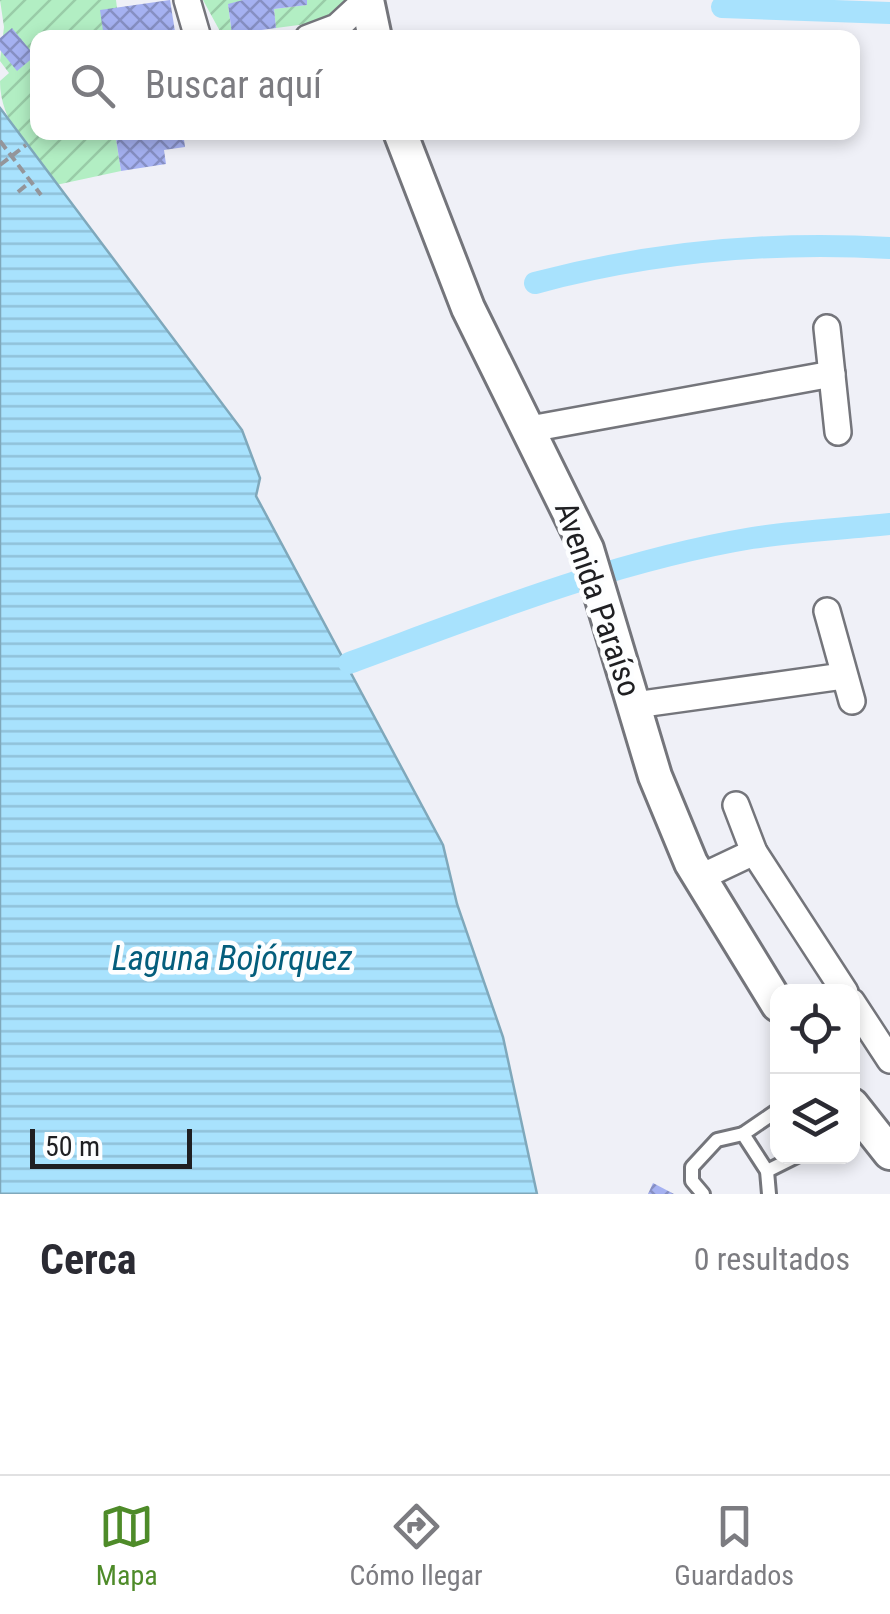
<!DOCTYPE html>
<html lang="es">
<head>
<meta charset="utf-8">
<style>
  :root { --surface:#fff; --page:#f7f7f7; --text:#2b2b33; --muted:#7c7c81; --line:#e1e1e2; --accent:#4e8b29 }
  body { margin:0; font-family:"Roboto Condensed",sans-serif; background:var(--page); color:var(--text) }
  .controls { position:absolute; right:30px; bottom:30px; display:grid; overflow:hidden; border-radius:20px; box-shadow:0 5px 15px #0003 }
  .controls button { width:90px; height:90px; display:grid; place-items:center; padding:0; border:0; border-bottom:2px solid var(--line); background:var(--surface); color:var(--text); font:50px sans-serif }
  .scale { position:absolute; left:30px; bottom:25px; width:162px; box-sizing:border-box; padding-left:10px; border:5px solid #1f1f22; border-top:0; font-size:28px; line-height:35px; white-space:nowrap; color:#1f1f22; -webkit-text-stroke:8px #fdfeff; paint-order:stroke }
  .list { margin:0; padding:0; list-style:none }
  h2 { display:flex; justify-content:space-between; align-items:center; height:130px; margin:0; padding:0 40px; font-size:42px }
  h2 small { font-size:32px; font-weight:400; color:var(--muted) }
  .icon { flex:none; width:55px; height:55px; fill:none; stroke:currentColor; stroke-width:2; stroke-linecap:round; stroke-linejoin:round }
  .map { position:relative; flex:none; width:890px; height:1194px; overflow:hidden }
  .search { position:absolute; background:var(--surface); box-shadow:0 5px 15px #0003; left:30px; right:30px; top:30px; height:110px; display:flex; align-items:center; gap:25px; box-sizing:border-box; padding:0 35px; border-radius:20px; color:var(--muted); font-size:38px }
  .sheet { height:280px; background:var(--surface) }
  nav { display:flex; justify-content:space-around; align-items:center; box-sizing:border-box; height:140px; border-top:2px solid var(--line); background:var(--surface); font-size:28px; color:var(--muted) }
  nav a { display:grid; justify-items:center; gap:5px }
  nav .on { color:var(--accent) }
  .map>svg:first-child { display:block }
  .garden { fill:url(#garden-furrows) }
  .water { fill:url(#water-rules); stroke:#7fa8bb; stroke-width:2.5 }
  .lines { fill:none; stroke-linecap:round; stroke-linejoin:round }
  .canal { stroke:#a8e2fd; stroke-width:22 }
  .building { fill:url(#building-cross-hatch) }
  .lane-casing { stroke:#74757b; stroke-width:18 }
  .street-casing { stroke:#74757b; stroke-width:30 }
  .secondary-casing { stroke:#74757b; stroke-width:38 }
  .path { stroke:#94959a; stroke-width:4; stroke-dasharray:10 5; stroke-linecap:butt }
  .lane { stroke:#fff; stroke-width:12 }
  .street { stroke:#fff; stroke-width:25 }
  .secondary { stroke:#fff; stroke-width:32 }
  .labels { text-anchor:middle; stroke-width:9; stroke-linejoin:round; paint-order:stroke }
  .street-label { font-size:32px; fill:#1f1f22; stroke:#fdfeff }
  .water-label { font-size:35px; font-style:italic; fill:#045e7c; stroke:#fdfeff }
</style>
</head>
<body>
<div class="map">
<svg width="890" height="1194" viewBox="0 0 890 1194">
  <defs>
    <pattern id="garden-furrows" width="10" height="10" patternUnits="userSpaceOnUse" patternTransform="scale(2.5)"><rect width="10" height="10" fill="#b2eec3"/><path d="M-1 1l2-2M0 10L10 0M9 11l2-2" fill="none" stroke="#99cca7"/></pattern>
    <pattern id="water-rules" width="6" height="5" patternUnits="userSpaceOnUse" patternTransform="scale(2.5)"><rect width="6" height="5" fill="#a8e2fd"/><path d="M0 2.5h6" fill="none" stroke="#90c1d9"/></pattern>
    <pattern id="building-cross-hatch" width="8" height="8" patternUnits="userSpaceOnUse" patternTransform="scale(2.5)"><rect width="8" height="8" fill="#a5b1f1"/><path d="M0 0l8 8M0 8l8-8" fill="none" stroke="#868fc3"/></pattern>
  </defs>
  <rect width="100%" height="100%" fill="#eff0f7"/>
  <g class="garden">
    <path d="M0 0H116L117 8 104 37 38 38V132L115 133 121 171 56 185C31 152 0 123 0 81L9 73 0 61 4 27Z"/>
    <path d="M203 0H243L228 5 232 34 222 35Z"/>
    <path d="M307 0H348L329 21 276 28 274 9 307 5Z"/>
  </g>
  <path class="water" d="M0 108 242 430 260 478 256 496 443 845 457 904 503 1037 537 1194H0Z"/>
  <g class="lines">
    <g class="canal">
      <path d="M722 7 890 13"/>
      <path d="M535 283C651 252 770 241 890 248"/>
      <path d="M349 663C480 615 614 561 752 538 798 531 844 529 890 524"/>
    </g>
  </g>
  <g class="building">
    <path d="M170 0 176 38H104L100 10Z"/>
    <path d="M243 0H307V5L274 9 276 28 232 34 228 4Z"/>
    <path d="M12 28 35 56 17 71 0 50V38Z"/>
    <path d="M115 132H183L185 147 164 150 166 164 121 171Z"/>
    <path d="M653 1183 674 1194H648Z"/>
  </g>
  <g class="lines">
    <defs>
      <g id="lane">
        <path d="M743 1134 778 1110"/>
        <path d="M767 1171 797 1156"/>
        <path d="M703 1194 692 1181V1167L717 1140 743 1134 767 1171 769 1194"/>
      </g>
      <g id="street">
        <path d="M187 0 198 38"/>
        <path d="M308 38 337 27 366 0"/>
        <path d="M827 328 838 432"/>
        <path d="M530 429 832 374"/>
        <path d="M827 611 852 701"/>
        <path d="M635 705 843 676"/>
        <path d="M736 805 754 852 845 992"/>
        <path d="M699 878 754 852"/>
        <path d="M852 1002 890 1060"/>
      </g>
      <g id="secondary">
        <path d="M367 0 375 38"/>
        <path d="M400 132 468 308 587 549 655 776 691 863 778 1005"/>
        <path d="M852 1105 890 1153"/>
      </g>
    </defs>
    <use href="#lane" class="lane-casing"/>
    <use href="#street" class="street-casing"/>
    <use href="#secondary" class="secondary-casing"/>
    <g class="path">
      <path d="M0 141 41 195"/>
      <path d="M0 165 26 145"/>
      <path d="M18 192 30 182"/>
    </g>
    <use href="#lane" class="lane"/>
    <use href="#street" class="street"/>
    <use href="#secondary" class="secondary"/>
  </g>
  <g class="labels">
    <g class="street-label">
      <text transform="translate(598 599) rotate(71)" y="11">Avenida Paraíso</text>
    </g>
    <g class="water-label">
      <text x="232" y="970">Laguna Bojórquez</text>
    </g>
  </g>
</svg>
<div class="controls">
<button><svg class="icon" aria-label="locate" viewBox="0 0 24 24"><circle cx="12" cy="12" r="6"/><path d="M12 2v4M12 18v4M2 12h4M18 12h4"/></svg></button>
<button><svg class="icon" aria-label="layers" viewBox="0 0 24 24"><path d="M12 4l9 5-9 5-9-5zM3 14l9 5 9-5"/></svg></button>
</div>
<div class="scale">50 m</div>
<div class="search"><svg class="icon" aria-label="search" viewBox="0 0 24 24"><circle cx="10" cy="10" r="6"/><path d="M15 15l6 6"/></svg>Buscar aquí</div>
</div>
<section class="sheet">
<h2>Cerca<small>0 resultados</small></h2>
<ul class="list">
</ul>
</section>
<nav>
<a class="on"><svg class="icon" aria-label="map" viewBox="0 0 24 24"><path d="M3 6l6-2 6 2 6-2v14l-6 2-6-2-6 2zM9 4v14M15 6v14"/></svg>Mapa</a>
<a><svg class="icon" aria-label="directions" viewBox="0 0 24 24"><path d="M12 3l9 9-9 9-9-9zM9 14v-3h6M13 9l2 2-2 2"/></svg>Cómo llegar</a>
<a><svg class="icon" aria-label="saved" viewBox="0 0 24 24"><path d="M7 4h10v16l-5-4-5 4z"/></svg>Guardados</a>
</nav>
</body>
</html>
